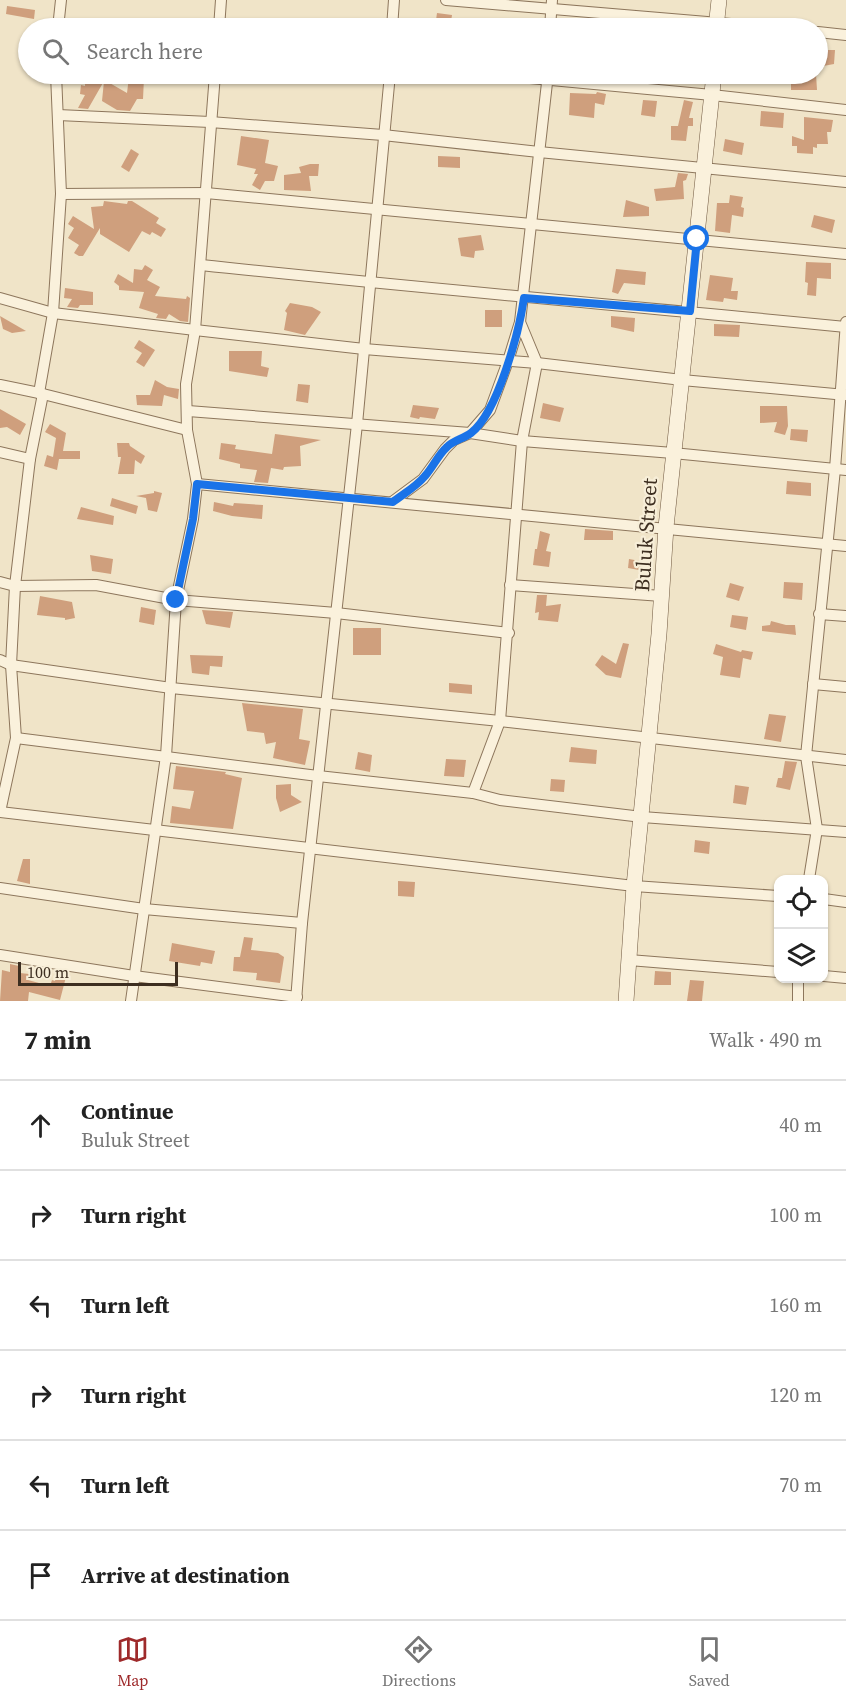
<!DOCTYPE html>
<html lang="en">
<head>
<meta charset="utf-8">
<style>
  :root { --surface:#fff; --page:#f6f6f6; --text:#222; --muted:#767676; --line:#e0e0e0; --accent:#9e2a2b }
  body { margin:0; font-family:"Source Serif 4",serif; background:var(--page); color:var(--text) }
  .controls { position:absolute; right:18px; bottom:18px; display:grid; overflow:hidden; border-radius:12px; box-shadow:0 2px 4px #0004 }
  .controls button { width:54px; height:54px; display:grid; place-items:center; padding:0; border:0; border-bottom:2px solid var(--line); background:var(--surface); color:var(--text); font:30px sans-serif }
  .scale { position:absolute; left:18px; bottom:15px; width:160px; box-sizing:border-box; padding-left:6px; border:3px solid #3d2e20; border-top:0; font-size:16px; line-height:21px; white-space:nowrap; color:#3d2e20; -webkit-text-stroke:4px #f7eed8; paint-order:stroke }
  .stop { position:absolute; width:18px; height:18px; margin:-14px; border:4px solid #1a73e8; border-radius:50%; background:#fff }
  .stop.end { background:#1a73e8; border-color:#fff; box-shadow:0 2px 6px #0008 }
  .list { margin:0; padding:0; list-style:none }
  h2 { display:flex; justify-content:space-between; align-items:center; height:78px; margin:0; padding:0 24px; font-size:26px }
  h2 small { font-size:20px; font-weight:400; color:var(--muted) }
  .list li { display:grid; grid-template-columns:39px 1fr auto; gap:18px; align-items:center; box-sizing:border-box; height:90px; padding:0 24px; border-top:2px solid var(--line) }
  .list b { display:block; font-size:22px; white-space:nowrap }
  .list p { margin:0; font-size:20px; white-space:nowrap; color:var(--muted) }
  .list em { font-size:20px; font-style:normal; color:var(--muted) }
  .icon { flex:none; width:33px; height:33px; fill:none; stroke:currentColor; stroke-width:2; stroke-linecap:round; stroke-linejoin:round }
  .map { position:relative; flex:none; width:846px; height:1001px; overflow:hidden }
  .search { position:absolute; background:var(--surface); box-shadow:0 2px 4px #0004; left:18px; right:18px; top:18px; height:66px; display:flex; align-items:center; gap:15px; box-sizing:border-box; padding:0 21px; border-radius:33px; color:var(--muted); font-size:22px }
  .sheet { height:618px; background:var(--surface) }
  nav { display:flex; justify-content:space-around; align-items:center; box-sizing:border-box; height:84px; border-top:2px solid var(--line); background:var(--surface); font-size:16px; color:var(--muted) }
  nav a { display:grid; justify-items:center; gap:3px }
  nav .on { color:var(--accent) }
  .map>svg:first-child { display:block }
  .building { fill:#cf9f7d }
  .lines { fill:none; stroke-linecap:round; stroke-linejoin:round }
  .street-casing { stroke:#8d765c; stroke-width:12 }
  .secondary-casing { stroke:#6f573f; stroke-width:16 }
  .street { stroke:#faf1dc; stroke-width:10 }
  .secondary { stroke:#faf1dc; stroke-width:15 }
  .route { stroke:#1a73e8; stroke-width:8 }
  .labels { text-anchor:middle; stroke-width:4.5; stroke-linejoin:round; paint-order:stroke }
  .street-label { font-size:21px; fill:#3d2e20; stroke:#f7eed8 }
</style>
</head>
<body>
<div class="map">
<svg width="846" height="1001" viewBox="0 0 846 1001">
  <rect width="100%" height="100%" fill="#f0e4c8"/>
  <g class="building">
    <path d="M7 6 35 10 34 19 6 14Z"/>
    <path d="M437 13 452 15 450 28 435 27Z"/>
    <path d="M818 50H835L834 64 818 67Z"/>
    <path d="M85 74H94L127 93 129 77 144 78 143 99H137L130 111 117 110 102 101 104 81 88 109 78 108 85 95 80 94 81 85 85 86Z"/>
    <path d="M791 74H816L817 90H791Z"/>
    <path d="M597 92 606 94 604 105 595 103 594 118 569 115 570 93 596 94Z"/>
    <path d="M643 100 657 101 655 117 641 115Z"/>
    <path d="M684 100 693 102 689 118H693V126H688L686 141 671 140V126H678Z"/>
    <path d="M761 111 784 113 783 128 760 126Z"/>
    <path d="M804 117 833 120 831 132H827L828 144H817V148L813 147V154L797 153V146H792V136L804 140Z"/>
    <path d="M241 136 269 140 265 163 278 166 274 181H265L260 190 252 185 258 174H254L256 169 237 165Z"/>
    <path d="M725 139 744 143 742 155 723 151Z"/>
    <path d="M131 149 139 154 129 172 121 167Z"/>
    <path d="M438 156 460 157V168L438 167Z"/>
    <path d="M310 164H319L318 176H309L311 191 284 190V175L301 173 299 167Z"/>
    <path d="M678 173 688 174 686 180 683 181 684 199 656 201 654 189 675 187Z"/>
    <path d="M730 195 743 197 741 207 744 208 743 217 732 215 730 233 715 231 717 203H729Z"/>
    <path d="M626 200 649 207V216L623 217Z"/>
    <path d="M104 201 127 204 128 201H132L159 218 156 223 166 229 161 237 152 232 150 235 142 231 129 252 100 234V228L83 256H79L74 253 79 245 68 238 74 228 68 224 73 216 94 229 91 207 103 206Z"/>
    <path d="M814 215 835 220 832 233 811 227Z"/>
    <path d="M481 235 484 250 475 251 474 258 461 256 458 238Z"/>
    <path d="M806 262 831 263V279L817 278 816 296 807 295 808 283 805 282Z"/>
    <path d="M145 265 153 270 147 280 160 287 155 296 186 299 187 296 190 298 188 322 180 321 169 314 166 319 156 318 158 314 139 308 144 292 119 290V286L114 282 118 274 133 283 134 269 142 270Z"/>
    <path d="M616 269 646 272 645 285 624 283 618 294 612 292Z"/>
    <path d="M710 275 733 278 731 291H738L737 300 724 298 723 302 706 300Z"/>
    <path d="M65 288 93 292V305H80L78 308 67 307 72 299 64 298Z"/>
    <path d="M290 303 312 307 321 312 305 335 284 330 287 313 285 311Z"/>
    <rect x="485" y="310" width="17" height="17"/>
    <path d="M0 316 26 331 12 333 3 329Z"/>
    <path d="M611 316 635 318 634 332 611 327Z"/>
    <path d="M714 324 740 325 739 337 714 336Z"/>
    <path d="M139 340 155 350 144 367 136 362 142 353 134 348Z"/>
    <path d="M229 351H262L261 366 269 368 267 377 229 371Z"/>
    <path d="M155 380 167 387 179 389 178 399 164 395 162 406 137 405 136 395H150Z"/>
    <path d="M298 384 310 385 308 403 296 401Z"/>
    <path d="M543 403 564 408 560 422 540 418Z"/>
    <path d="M413 405 439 408 435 419 420 417 419 419 410 417Z"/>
    <path d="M760 406H787L788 426 785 435 774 432 777 422 760 423Z"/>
    <path d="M0 409 26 424 20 435 7 427 0 428Z"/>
    <path d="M50 424 66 433 63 451H80V459H59L57 470 44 466 47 455 53 457 56 438 45 432Z"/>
    <path d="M791 429 808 430 807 442 790 440Z"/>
    <path d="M275 434 321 440 300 446 301 466 284 467 283 470 271 468 268 483 254 482 257 470 240 468V464L219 459 221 443 236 445 235 449 272 454Z"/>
    <path d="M117 443H129L130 446 145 456 141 464 135 460 134 474H118L121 457H118Z"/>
    <path d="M787 481 811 483V496L786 494Z"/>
    <path d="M154 491 162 493 157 512 148 510 146 498 136 496 154 493Z"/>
    <path d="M112 498 138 506 136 514 110 506Z"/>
    <path d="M214 502 233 506 234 503 263 505 262 519 232 516 213 511Z"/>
    <path d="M81 507 114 516 113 525 77 519Z"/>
    <path d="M585 529 613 531V540H584Z"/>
    <path d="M540 531 550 534 546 551 551 552 549 567 533 565 535 549H537Z"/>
    <path d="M90 555 113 559 111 574 92 571Z"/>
    <path d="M629 559 651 563 650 572 628 568Z"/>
    <path d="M784 582 803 583 802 600 783 598Z"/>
    <path d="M730 583 744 587 739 601 726 597Z"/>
    <path d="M537 595H547L546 606 561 604 558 622 538 620 539 612 535 613Z"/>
    <path d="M40 596 72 602 75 618 65 620V618L37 615Z"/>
    <path d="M141 607 156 610 154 625 139 622Z"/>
    <path d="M202 610 233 612 230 628 206 624Z"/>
    <path d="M732 615 748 617 746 630 730 627Z"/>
    <path d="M771 621 786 625H795L796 635 762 631V626L770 625Z"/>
    <rect x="353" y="628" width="28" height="27"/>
    <path d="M623 643 629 644 621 678 606 675 595 665 602 655 616 664Z"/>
    <path d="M716 644 741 652 742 650 753 652 751 660 743 658 740 678 720 675 723 657 713 654Z"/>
    <path d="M190 655 223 656 222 667 210 666 209 675 192 673Z"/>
    <path d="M449 683 472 685V694L449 692Z"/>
    <path d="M242 703 303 709 299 739 310 741 305 765 273 758 276 742 266 744 264 733 247 731Z"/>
    <path d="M769 714 786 716 781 742 764 739Z"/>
    <path d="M571 747 597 750 596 764 569 762Z"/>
    <path d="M358 752 372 755 370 772 355 769Z"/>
    <path d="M446 759 466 760 464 777 444 776Z"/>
    <path d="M785 761 797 762 790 790 776 787 778 778H782Z"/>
    <path d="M176 766 226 772 225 774 242 778 233 829 170 823 172 806 190 809 194 791 173 789Z"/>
    <path d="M551 779 565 780 564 792 550 791Z"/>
    <path d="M291 784V795L302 802 280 812 276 798V785Z"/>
    <path d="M735 785 749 787 746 805 733 803Z"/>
    <path d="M695 840 710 842 709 854 694 852Z"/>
    <path d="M23 859H30V884L17 881Z"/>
    <path d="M398 881 415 882 414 897 398 896Z"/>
    <path d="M244 937 253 938 251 950 278 953 284 957 280 983 256 980 257 973 233 971 234 957H240Z"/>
    <path d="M172 943 215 951 212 964 201 962 200 966 169 961Z"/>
    <path d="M10 964 19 966 20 973 29 974 28 980 50 986 52 980 55 981 57 972 67 973 60 1000 29 992 28 1001H0L2 970 10 972Z"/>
    <path d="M655 971 671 972V985H654Z"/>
    <path d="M690 980 704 981 702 1001H687Z"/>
  </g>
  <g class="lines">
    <defs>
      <g id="street">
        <path d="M446 0 779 28"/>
        <path d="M58 28 61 0"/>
        <path d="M219 28 221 0"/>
        <path d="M392 28 394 0"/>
        <path d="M550 28 552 0"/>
        <path d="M818 32 846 35"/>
        <path d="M486 74 712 95 846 110"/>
        <path d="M58 115 210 122 383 135 539 152 846 182"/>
        <path d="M61 194 206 193 846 254"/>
        <path d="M201 265C416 288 631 306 846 327"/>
        <path d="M0 298 53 313 195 330 364 349 537 363 682 380 846 395"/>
        <path d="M0 385 39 393"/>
        <path d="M43 394 187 430"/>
        <path d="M188 411 470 433 522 441 673 453 846 470"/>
        <path d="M0 452 30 459"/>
        <path d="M197 484 846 546"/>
        <path d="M392 502 423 479 445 449 454 440 470 433 490 410 508 361 520 322"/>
        <path d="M0 582 15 586 96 585 176 600 336 613 509 633"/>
        <path d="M510 585 662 596"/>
        <path d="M819 614 846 616"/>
        <path d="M0 660 11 665 171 688 500 721 846 760"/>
        <path d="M813 684 846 687"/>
        <path d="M16 738 318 776 473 793 500 800 642 817 846 832"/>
        <path d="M473 793 500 721 522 441 537 363 520 322 548 74"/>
        <path d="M0 812 634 886 778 896"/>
        <path d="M0 812 16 738 11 665 15 586 30 459 43 394 39 393 53 313 61 194 56 74"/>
        <path d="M809 879 817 829 806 756 835 469 846 322"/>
        <path d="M0 888 144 909 302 923"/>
        <path d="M824 899 846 902"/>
        <path d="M0 955 134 976 297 997"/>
        <path d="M629 960 778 972"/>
        <path d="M824 976 846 978"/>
        <path d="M131 1001 166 756 176 600 193 519 197 484 187 430 186 384 195 330 215 74"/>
        <path d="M296 1001 302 923 357 424 390 74"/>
        <path d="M798 1001V978"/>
      </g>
      <g id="secondary">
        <path d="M716 28 719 0"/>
        <path d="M626 1001 634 886 659 634 666 527 714 74"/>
      </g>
    </defs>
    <use href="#street" class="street-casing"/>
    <use href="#secondary" class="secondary-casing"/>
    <use href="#street" class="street"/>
    <use href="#secondary" class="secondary"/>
  </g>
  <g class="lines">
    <path class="route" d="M176 600 193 519 197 484 393 502C403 494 416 487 425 476 433 467 438 455 447 447 454 440 463 439 471 433 498 412 519 332 524 298L690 311 697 239"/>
  </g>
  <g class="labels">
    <g class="street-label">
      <text transform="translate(646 535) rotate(-86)" y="7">Buluk Street</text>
    </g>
  </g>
</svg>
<div class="controls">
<button><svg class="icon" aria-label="locate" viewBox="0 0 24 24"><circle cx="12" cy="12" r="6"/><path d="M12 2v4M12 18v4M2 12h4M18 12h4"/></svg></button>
<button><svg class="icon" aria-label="layers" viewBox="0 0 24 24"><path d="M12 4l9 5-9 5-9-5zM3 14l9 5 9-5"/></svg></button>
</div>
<div class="scale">100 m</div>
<div class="stop" style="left:697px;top:239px"></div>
<div class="stop end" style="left:176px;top:600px"></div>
<div class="search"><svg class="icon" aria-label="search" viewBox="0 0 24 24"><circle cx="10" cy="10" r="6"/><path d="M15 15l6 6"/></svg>Search here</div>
</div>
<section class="sheet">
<h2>7 min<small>Walk · 490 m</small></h2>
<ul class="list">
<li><svg class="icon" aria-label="ahead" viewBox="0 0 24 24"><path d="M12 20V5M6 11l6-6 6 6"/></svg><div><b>Continue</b><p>Buluk Street</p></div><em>40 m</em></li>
<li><svg class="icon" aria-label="right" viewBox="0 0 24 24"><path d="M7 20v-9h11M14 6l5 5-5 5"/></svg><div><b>Turn right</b></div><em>100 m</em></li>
<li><svg class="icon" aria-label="left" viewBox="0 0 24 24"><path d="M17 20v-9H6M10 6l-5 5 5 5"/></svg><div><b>Turn left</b></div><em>160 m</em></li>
<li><svg class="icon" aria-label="right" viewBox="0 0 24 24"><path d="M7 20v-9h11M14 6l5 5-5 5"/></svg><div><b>Turn right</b></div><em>120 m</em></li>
<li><svg class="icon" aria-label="left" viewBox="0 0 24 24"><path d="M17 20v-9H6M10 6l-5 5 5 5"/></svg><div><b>Turn left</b></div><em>70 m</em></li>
<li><svg class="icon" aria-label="arrive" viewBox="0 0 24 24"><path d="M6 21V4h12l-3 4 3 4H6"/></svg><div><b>Arrive at destination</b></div></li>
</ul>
</section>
<nav>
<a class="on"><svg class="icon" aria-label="map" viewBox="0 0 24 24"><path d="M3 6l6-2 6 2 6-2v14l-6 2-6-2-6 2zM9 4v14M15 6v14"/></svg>Map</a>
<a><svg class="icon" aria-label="directions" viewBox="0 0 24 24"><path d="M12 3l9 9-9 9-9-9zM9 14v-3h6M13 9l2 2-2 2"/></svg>Directions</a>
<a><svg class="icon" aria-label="saved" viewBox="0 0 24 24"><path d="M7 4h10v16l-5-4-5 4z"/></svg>Saved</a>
</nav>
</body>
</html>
